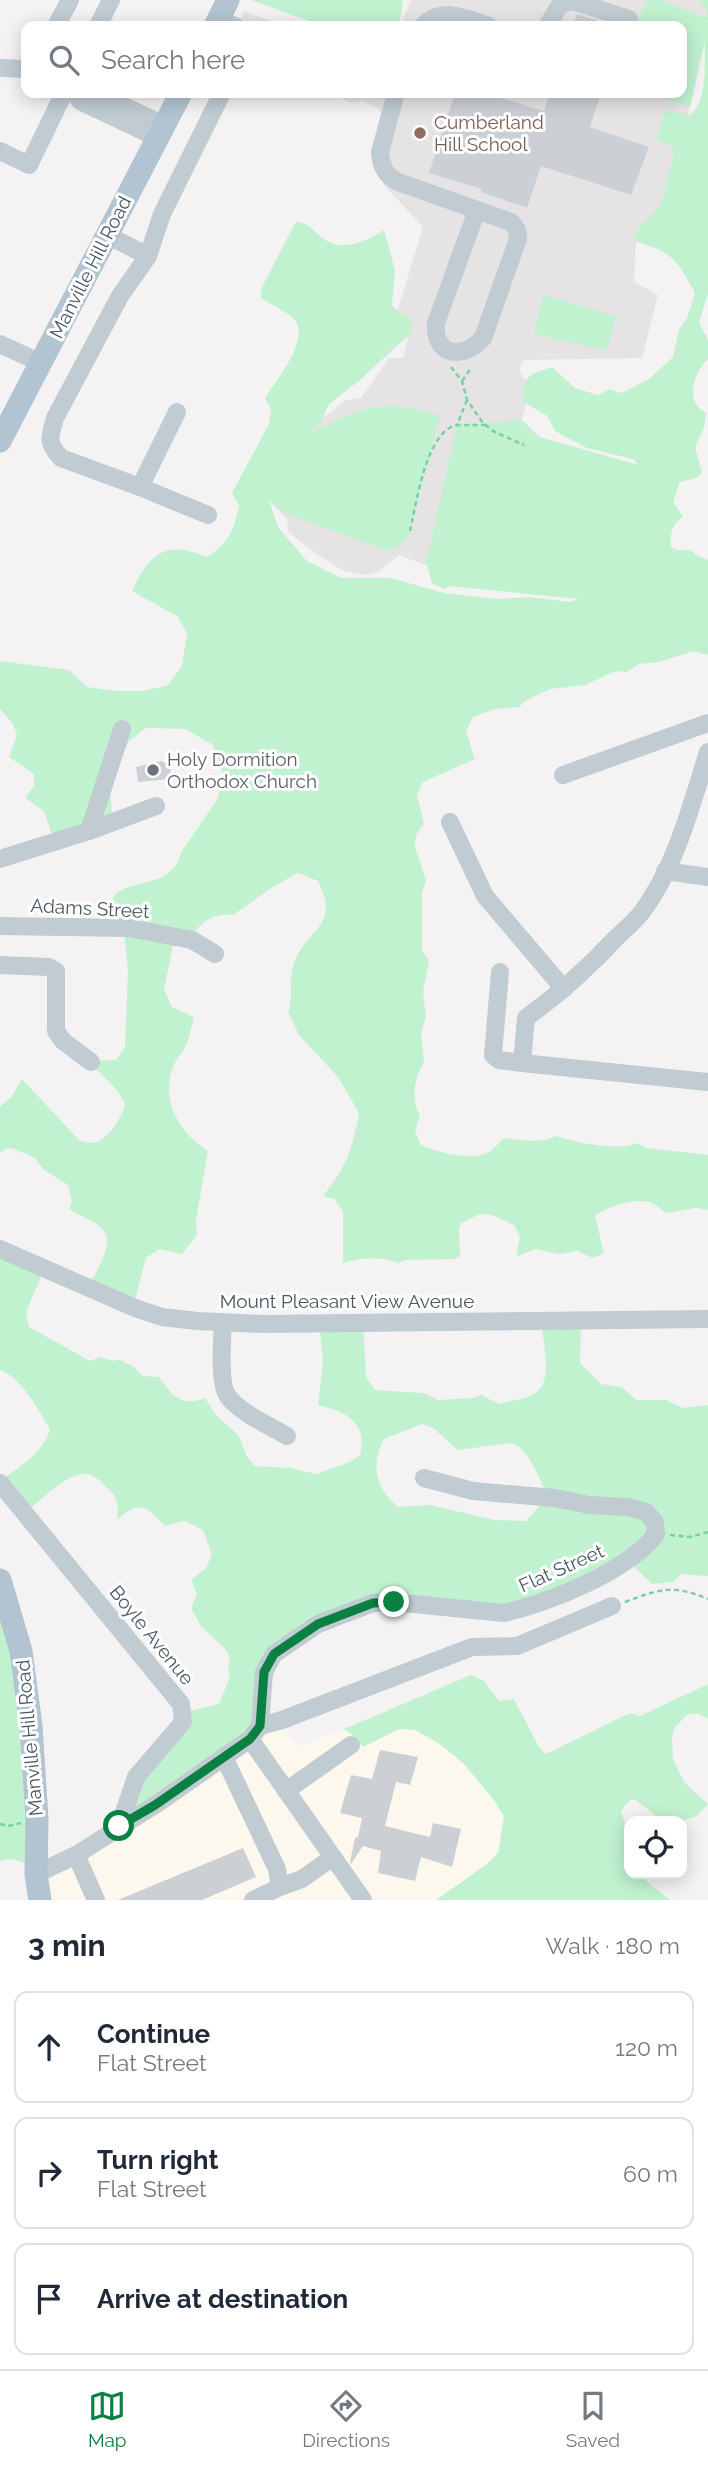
<!DOCTYPE html>
<html lang="en">
<head>
<meta charset="utf-8">
<style>
  :root { --surface:#fff; --page:#f6f6f7; --text:#1f2937; --muted:#747a83; --line:#e0e1e3; --accent:#0b8043 }
  body { margin:0; font-family:Raleway,sans-serif; background:var(--page); color:var(--text) }
  .controls { position:absolute; right:21px; bottom:21px; display:grid; overflow:hidden; border-radius:14px; box-shadow:0 4px 18px #0003 }
  .controls button { width:63px; height:63px; display:grid; place-items:center; padding:0; border:0; border-bottom:2px solid var(--line); background:var(--surface); color:var(--text); font:35px sans-serif }
  .stop { position:absolute; width:21px; height:21px; margin:-16px; border:5px solid #0b8043; border-radius:50%; background:#fff }
  .stop.end { background:#0b8043; border-color:#fff; box-shadow:0 2px 7px #0008 }
  .list { margin:0; padding:0; list-style:none }
  h2 { display:flex; justify-content:space-between; align-items:center; height:91px; margin:0; padding:0 28px; font-size:30px }
  h2 small { font-size:23px; font-weight:400; color:var(--muted) }
  .list li { display:grid; grid-template-columns:46px 1fr auto; gap:21px; align-items:center; box-sizing:border-box; height:112px; margin:0 14px 14px; padding:0 14px; border:2px solid var(--line); border-radius:14px }
  .list b { display:block; font-size:26px; white-space:nowrap }
  .list p { margin:0; font-size:23px; white-space:nowrap; color:var(--muted) }
  .list em { font-size:23px; font-style:normal; color:var(--muted) }
  .icon { flex:none; width:38px; height:38px; fill:none; stroke:currentColor; stroke-width:2; stroke-linecap:round; stroke-linejoin:round }
  .map { position:relative; flex:none; width:708px; height:1900px; overflow:hidden }
  .search { position:absolute; background:var(--surface); box-shadow:0 4px 18px #0003; left:21px; right:21px; top:21px; height:77px; display:flex; align-items:center; gap:18px; box-sizing:border-box; padding:0 24px; border-radius:14px; color:var(--muted); font-size:26px }
  .sheet { height:469px; background:var(--surface) }
  nav { display:flex; justify-content:space-around; align-items:center; box-sizing:border-box; height:98px; border-top:2px solid var(--line); background:var(--surface); font-size:19px; color:var(--muted) }
  nav a { display:grid; justify-items:center; gap:4px }
  nav .on { color:var(--accent) }
  .map>svg:first-child { display:block }
  .commercial { fill:#fdf8ee }
  .education { fill:#e6e3e5 }
  .green { fill:#c1f2d0; fill-rule:evenodd }
  .building { fill:#ccd0d5 }
  .lines { fill:none; stroke-linecap:round; stroke-linejoin:round }
  .path { stroke:#77d29e; stroke-width:2.5; stroke-dasharray:5 3.5; stroke-linecap:butt }
  .minor { stroke:#c0cbd2; stroke-width:18 }
  .major { stroke:#b2c4d1; stroke-width:23 }
  .route { stroke:#0b8043; stroke-width:9 }
  .education-dot { fill:#8d6e63; stroke:#fff; stroke-width:2.5 }
  .worship-dot { fill:#6b7280; stroke:#fff; stroke-width:2.5 }
  .labels { text-anchor:middle; stroke-width:6; stroke-linejoin:round; paint-order:stroke }
  .education-label { font-size:19px; fill:#785e54; stroke:#fff; text-anchor:start }
  .street-label { font-size:19px; fill:#495861; stroke:#fff }
  .worship-label { font-size:19px; fill:#5b616d; stroke:#fff; text-anchor:start }
</style>
</head>
<body>
<div class="map">
<svg width="708" height="1900" viewBox="0 0 708 1900">
  <rect width="100%" height="100%" fill="#f5f2f3"/>
  <path class="commercial" d="M265 1714 300 1746 344 1729 354 1736 363 1747 399 1729 414 1730 441 1745 464 1764 494 1800 504 1817 498 1853 487 1864 436 1900H43L41 1886 118 1833Z"/>
  <g class="education">
    <path d="M411 0H708V23L666 220 636 243 634 282 658 295 642 358 524 360 519 368 523 378 532 382 522 420 539 437 665 473 444 589 438 570 399 555 378 572 367 575 344 571 318 555 288 532 287 519 269 500 275 479 313 426 346 400 361 398 389 358H403L408 339 398 309 423 227 383 184 372 151 384 117 379 109 363 101 351 103 331 93H682V26H400Z"/>
    <path d="M244 11 284 26H237Z"/>
  </g>
  <g class="green">
    <path d="M251 0H403L399 26H323Z"/>
    <path d="M648 0H660L706 17 707 12 700 0H708V294L699 322 708 340V359C693 374 684 401 706 413L704 428 695 447 702 473 697 478 680 482 673 502 683 517C671 524 670 534 671 547L677 550H690L698 556 708 560V655L693 651 659 662 639 664 627 672 616 671 585 685 550 689 525 701 519 707 495 709 473 717 466 731 475 759 423 782 417 795 424 823 416 835 415 847 426 880 422 894V950L429 961 423 992 426 1016 421 1034 424 1063C414 1075 411 1101 420 1115L415 1131 421 1145C438 1152 468 1161 487 1153 493 1150 499 1143 504 1138 522 1140 540 1144 556 1136 575 1142 619 1152 637 1143L647 1148 708 1155V1210L696 1208 666 1213C662 1210 657 1205 652 1203 636 1197 608 1206 595 1216L604 1253 593 1258 577 1251 559 1254 535 1249 516 1257 520 1237 514 1225 492 1215 480 1214 461 1223 459 1230 460 1256 455 1259 404 1260 399 1263C382 1256 360 1258 343 1263V1212L334 1199 323 1196C347 1165 352 1151 359 1113L338 1077 299 1035 288 1012C294 996 288 980 294 963 307 926 341 929 318 881L298 873 276 885 233 915C209 911 197 929 182 945L173 946 164 990 172 1007 194 1017C192 1025 190 1035 187 1043 183 1052 176 1059 173 1067 160 1102 180 1133 208 1151L196 1220 197 1235 182 1254 159 1249 146 1258 133 1308 88 1287C94 1274 116 1244 103 1230 96 1221 79 1215 69 1209L72 1201 68 1185 43 1169 35 1158 12 1148 5 1149 0 1153V1107L12 1096 22 1079 79 1140C81 1141 89 1143 91 1143 107 1143 122 1117 125 1104L117 1090 90 1063V1061L116 1060 125 1047 128 970 124 933 110 931C110 921 108 907 113 898 124 877 172 892 181 852L217 800 223 776 213 745 185 729 146 728 128 742 110 785 112 814 54 841 44 811 25 798 34 786V774L9 757 17 735 13 724 0 709V661L69 670 87 687 115 691H144L168 685 182 666 187 633 177 616 132 591C150 552 166 540 207 557 229 543 234 530 239 505L232 493 269 424 271 409 265 398C276 381 312 336 294 319 285 311 272 305 261 298V289L293 227 296 222C306 222 311 228 319 235 339 254 363 243 384 230L395 270 392 306 401 313 408 316 412 325 411 333 360 380 329 404 322 420 309 434C357 408 385 396 440 416L407 540 389 551 282 512 269 500 278 527 307 561 341 578H391L444 593 497 599 529 597 570 602 579 599 449 586 444 589 432 583 426 562 457 425 522 420 539 437 639 465 633 459 587 448 555 431 547 416 522 401C527 374 525 376 552 367L575 388 598 395 609 389 622 393 649 379 673 357 679 330 687 318 695 293C687 278 679 262 664 252 654 246 642 246 633 238L641 225 661 206 674 151 667 143 657 140 665 110 690 115C708 101 704 63 705 41L690 107 646 93H682V26H633Z"/>
    <path d="M543 295 616 316 607 351 534 334Z"/>
    <path d="M0 1250 45 1268 26 1312 29 1327 90 1361 100 1357 113 1361 120 1359 126 1364H130L143 1376 159 1377C173 1396 180 1407 205 1398L215 1414 239 1436 246 1455 255 1466 291 1468 316 1474 350 1462 360 1455C368 1422 346 1412 318 1405L323 1363 320 1330 363 1325 366 1377 375 1390 423 1393 438 1400 473 1398 481 1395 499 1404C510 1400 523 1400 532 1395 555 1385 543 1346 542 1326L581 1324 580 1363 601 1384 622 1387 636 1400H666L683 1408 708 1405V1576L680 1574 674 1582 652 1584 628 1561 542 1605 376 1606 297 1641 276 1665 262 1719 130 1826 134 1793 184 1712 219 1704 230 1677 228 1668 230 1659 227 1651 201 1626 191 1608 197 1594 191 1580 206 1568 212 1555 203 1530 184 1521 165 1526C146 1507 140 1499 117 1520 119 1503 118 1497 105 1486 100 1481 95 1475 87 1474 69 1471 40 1501 26 1512L0 1481C20 1466 43 1454 50 1429 39 1411 21 1377 0 1370ZM422 1424 433 1428 458 1450 511 1443C529 1448 538 1477 546 1492V1499L526 1521 495 1520 430 1505 398 1507C376 1489 370 1465 384 1439Z"/>
    <path d="M0 1588 9 1612 38 1867 11 1859 0 1861Z"/>
    <path d="M471 1675 483 1680 499 1701 514 1699 539 1747 546 1754 630 1713 640 1716 708 1684V1719L699 1714H688L675 1727 672 1736 673 1759 684 1782 708 1804 697 1816 684 1820H661L636 1800H630L621 1811 629 1838V1874H643L645 1880 670 1900H436L487 1864 498 1853 504 1817 494 1800 464 1764 441 1745 415 1730 399 1729 363 1747 354 1736 344 1729Z"/>
  </g>
  <g class="building">
    <path d="M577 14 614 26H573Z"/>
    <path d="M455 93H499L498 97 544 111 550 93H601L590 127 649 147 631 195 541 166 527 208 481 192 482 189 429 173Z"/>
    <path d="M162 761 170 766 171 773 168 779 138 782 136 767Z"/>
    <path d="M380 1750 418 1757 410 1785 396 1782 385 1826 430 1837 433 1823 461 1829 452 1867 421 1857 415 1881 378 1873 381 1851 363 1846 351 1864 350 1862 355 1838 358 1837 362 1818 340 1813 351 1775 372 1779Z"/>
    <path d="M243 1848 256 1877 202 1900H118Z"/>
  </g>
  <g class="lines">
    <g class="path">
      <path d="M451 367 462 381 467 400 483 423 493 431 524 445"/>
      <path d="M462 381 472 367"/>
      <path d="M467 400 457 425H486"/>
      <path d="M410 531C416 505 426 431 457 425"/>
      <path d="M670 1535 690 1537 708 1532"/>
      <path d="M625 1602C660 1589 672 1584 708 1599"/>
      <path d="M0 1824 8 1826 21 1823"/>
    </g>
    <g class="minor">
      <path d="M218 20 235 26"/>
      <path d="M56 26 70 0"/>
      <path d="M98 26 111 0"/>
      <path d="M423 26C442 5 466 19 489 26"/>
      <path d="M547 26 560 5 573 1 629 19"/>
      <path d="M0 68 26 69"/>
      <path d="M75 93 80 101 158 138"/>
      <path d="M96 93 164 125"/>
      <path d="M396 93 380 152C381 166 385 175 398 182L511 222 517 230 518 239 483 338C463 360 434 357 436 323L477 210"/>
      <path d="M0 151 29 165 64 93"/>
      <path d="M107 235 148 256"/>
      <path d="M0 344 41 363"/>
      <path d="M140 487 177 412"/>
      <path d="M208 515 140 487 61 458C47 443 49 438 55 418L120 296 148 256 162 214 222 93"/>
      <path d="M708 752C691 806 676 866 642 912 634 922 624 930 615 939 588 968 559 994 526 1018L522 1063 708 1082"/>
      <path d="M563 775 708 723"/>
      <path d="M450 822 485 896 564 989"/>
      <path d="M89 831 122 729"/>
      <path d="M0 859 89 831 156 806"/>
      <path d="M665 871 708 877"/>
      <path d="M0 926 129 928 192 940 215 954"/>
      <path d="M0 965 49 967 56 971V1031L63 1041 91 1062"/>
      <path d="M500 972 493 1055 499 1060 522 1063"/>
      <path d="M0 1249 135 1308 162 1317 197 1321 263 1324 708 1319"/>
      <path d="M223 1323C222 1339 219 1382 227 1395 237 1411 270 1426 287 1436"/>
      <path d="M0 1483 181 1704 183 1722 136 1777 119 1827"/>
      <path d="M260 1726 282 1720 472 1647 517 1646 612 1606"/>
      <path d="M250 1739 363 1900"/>
      <path d="M224 1757 277 1869 280 1887 253 1900"/>
      <path d="M286 1791 351 1745"/>
      <path d="M76 1855 96 1900"/>
      <path d="M36 1874 76 1855 155 1805 250 1739 260 1726 264 1672 274 1654 318 1624 373 1603 394 1602 504 1613C550 1602 627 1572 656 1534L655 1522 646 1512 628 1507 589 1505 555 1498 473 1491 424 1478"/>
      <path d="M280 1887 302 1879 333 1857"/>
    </g>
    <g class="major">
      <path d="M215 26 228 0"/>
      <path d="M0 441 181 93"/>
      <path d="M0 1580 21 1651 31 1726 37 1819 36 1874 40 1900"/>
    </g>
  </g>
  <g class="lines">
    <path class="route" d="M119 1826 155 1805 250 1739 260 1726 264 1672 274 1654 318 1624 373 1603 394 1602"/>
  </g>
  <circle class="education-dot" cx="420" cy="133" r="7"/>
  <circle class="worship-dot" cx="153" cy="770" r="7"/>
  <g class="labels">
    <g class="education-label">
      <text x="434" y="129">Cumberland<tspan x="434" dy="22">Hill School</tspan></text>
    </g>
    <g class="street-label">
      <text transform="translate(90 267) rotate(-63)" y="7">Manville Hill Road</text>
      <text transform="translate(90 908) rotate(3)" y="7">Adams Street</text>
      <text x="347" y="1308">Mount Pleasant View Avenue</text>
      <text transform="translate(561 1568) rotate(-24)" y="7">Flat Street</text>
      <text transform="translate(152 1635) rotate(51)" y="7">Boyle Avenue</text>
      <text transform="translate(29 1738) rotate(-95)" y="7">Manville Hill Road</text>
    </g>
    <g class="worship-label">
      <text x="167" y="766">Holy Dormition<tspan x="167" dy="22">Orthodox Church</tspan></text>
    </g>
  </g>
</svg>
<div class="controls">
<button><svg class="icon" aria-label="locate" viewBox="0 0 24 24"><circle cx="12" cy="12" r="6"/><path d="M12 2v4M12 18v4M2 12h4M18 12h4"/></svg></button>
</div>
<div class="stop" style="left:119px;top:1826px"></div>
<div class="stop end" style="left:394px;top:1602px"></div>
<div class="search"><svg class="icon" aria-label="search" viewBox="0 0 24 24"><circle cx="10" cy="10" r="6"/><path d="M15 15l6 6"/></svg>Search here</div>
</div>
<section class="sheet">
<h2>3 min<small>Walk · 180 m</small></h2>
<ul class="list">
<li><svg class="icon" aria-label="ahead" viewBox="0 0 24 24"><path d="M12 20V5M6 11l6-6 6 6"/></svg><div><b>Continue</b><p>Flat Street</p></div><em>120 m</em></li>
<li><svg class="icon" aria-label="right" viewBox="0 0 24 24"><path d="M7 20v-9h11M14 6l5 5-5 5"/></svg><div><b>Turn right</b><p>Flat Street</p></div><em>60 m</em></li>
<li><svg class="icon" aria-label="arrive" viewBox="0 0 24 24"><path d="M6 21V4h12l-3 4 3 4H6"/></svg><div><b>Arrive at destination</b></div></li>
</ul>
</section>
<nav>
<a class="on"><svg class="icon" aria-label="map" viewBox="0 0 24 24"><path d="M3 6l6-2 6 2 6-2v14l-6 2-6-2-6 2zM9 4v14M15 6v14"/></svg>Map</a>
<a><svg class="icon" aria-label="directions" viewBox="0 0 24 24"><path d="M12 3l9 9-9 9-9-9zM9 14v-3h6M13 9l2 2-2 2"/></svg>Directions</a>
<a><svg class="icon" aria-label="saved" viewBox="0 0 24 24"><path d="M7 4h10v16l-5-4-5 4z"/></svg>Saved</a>
</nav>
</body>
</html>
